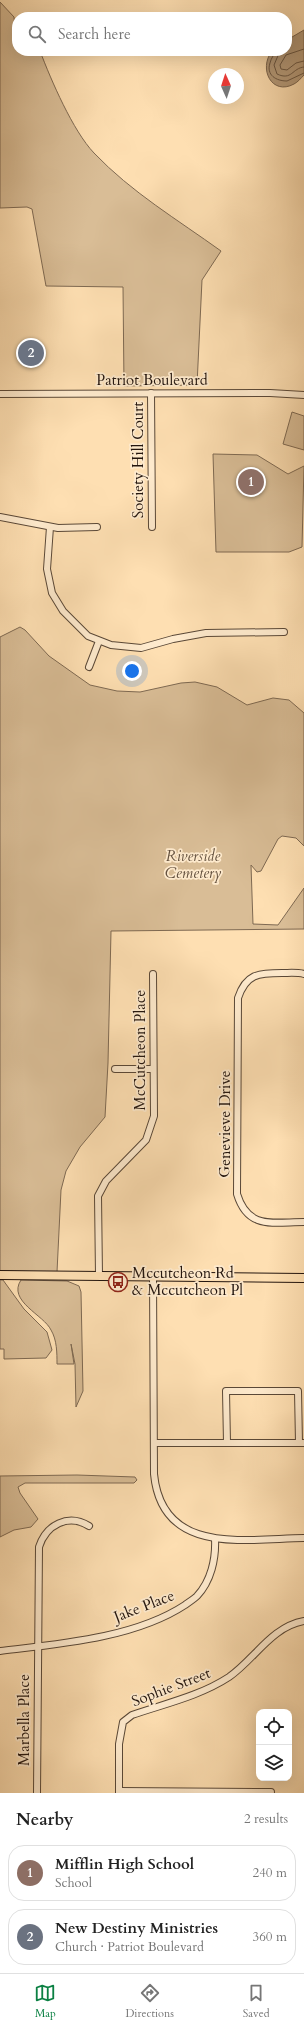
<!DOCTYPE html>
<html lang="en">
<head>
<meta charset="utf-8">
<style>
  :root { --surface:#fff; --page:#f6f6f6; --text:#222; --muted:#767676; --line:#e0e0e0; --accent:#0b8043 }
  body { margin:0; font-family:Cardo,serif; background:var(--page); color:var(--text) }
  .controls { position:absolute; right:12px; bottom:12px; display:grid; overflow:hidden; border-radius:8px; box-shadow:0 4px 16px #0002 }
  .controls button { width:36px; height:36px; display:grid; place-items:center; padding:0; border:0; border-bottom:1px solid var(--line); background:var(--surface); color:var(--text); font:20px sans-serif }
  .compass { position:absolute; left:208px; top:68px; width:36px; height:36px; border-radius:50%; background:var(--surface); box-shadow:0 4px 16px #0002; rotate:357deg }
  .you { position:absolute; left:132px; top:671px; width:14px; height:14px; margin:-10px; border:3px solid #fff; border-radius:50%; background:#1a73e8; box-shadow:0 0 0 6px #1a73e833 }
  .badge { display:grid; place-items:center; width:26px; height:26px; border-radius:50%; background:var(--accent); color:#fff; font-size:13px; font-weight:700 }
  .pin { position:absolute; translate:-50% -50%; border:2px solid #fff; box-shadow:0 1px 4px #0006 }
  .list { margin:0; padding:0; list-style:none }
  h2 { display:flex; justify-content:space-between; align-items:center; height:52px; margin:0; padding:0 16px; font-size:17px }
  h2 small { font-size:13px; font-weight:400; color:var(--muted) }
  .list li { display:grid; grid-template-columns:26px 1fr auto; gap:12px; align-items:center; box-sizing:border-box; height:56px; margin:0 8px 8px; padding:0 8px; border:1px solid var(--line); border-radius:16px }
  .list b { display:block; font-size:15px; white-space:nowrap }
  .list p { margin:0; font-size:13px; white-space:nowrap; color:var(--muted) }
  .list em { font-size:13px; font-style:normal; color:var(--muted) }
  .icon { flex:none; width:22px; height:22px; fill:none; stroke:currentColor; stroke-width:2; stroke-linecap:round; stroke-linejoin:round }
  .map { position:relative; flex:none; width:304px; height:1793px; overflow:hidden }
  .search { position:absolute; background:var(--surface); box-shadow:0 4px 16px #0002; left:12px; right:12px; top:12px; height:44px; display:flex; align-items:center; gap:10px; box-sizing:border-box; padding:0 14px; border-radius:16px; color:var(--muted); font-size:15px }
  .sheet { height:180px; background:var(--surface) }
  nav { display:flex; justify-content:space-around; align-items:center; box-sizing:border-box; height:56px; border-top:1px solid var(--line); background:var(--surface); font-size:11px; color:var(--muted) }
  nav a { display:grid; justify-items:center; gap:2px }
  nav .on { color:var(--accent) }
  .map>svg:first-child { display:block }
  .green { fill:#d9bd96; stroke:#7e6952 }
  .water { fill:#b49a7a; stroke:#7a654f }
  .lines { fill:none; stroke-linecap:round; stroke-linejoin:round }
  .shore { stroke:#6c5844; stroke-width:1 }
  .minor-casing { stroke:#5a4837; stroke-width:8 }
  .major-casing { stroke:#23150e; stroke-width:10 }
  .minor { stroke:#feeacd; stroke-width:6 }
  .major { stroke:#fedfb2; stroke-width:8 }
  .labels { text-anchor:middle; stroke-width:3.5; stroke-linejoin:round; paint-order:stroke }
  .street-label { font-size:15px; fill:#23150e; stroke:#feeacd }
  .park-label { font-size:15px; font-style:italic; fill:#63503e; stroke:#feeacd }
  .poi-label { font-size:15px; fill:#23150e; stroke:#feeacd; text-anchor:start }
</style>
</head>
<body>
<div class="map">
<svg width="304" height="1793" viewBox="0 0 304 1793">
  <rect width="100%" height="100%" fill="#fedfb2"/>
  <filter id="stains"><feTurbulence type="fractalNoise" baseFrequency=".005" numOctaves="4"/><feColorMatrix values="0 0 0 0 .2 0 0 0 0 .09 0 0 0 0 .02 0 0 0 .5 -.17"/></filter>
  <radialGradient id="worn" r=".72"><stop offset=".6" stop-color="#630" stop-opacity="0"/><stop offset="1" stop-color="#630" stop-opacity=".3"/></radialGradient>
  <g class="green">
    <path d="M0 2 14 17 15 30H17V51H40C51 80 73 131 94 153 131 192 178 220 221 251L202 280 197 385 124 386 123 287 46 286 32 209 27 207 0 208Z"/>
    <path d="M292 412 304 416V450L283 444Z"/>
    <path d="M213 454 257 455 288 474 304 466 302 547 289 552H216Z"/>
    <path d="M20 627 25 630 49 656 90 685 117 691 140 692 181 683 195 682 217 687 247 705 273 698 289 700 304 713V846L296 838 282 836 278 839 261 871 257 872 251 865 253 924 278 925 304 888V929L111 931 108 1063 105 1117 80 1147 66 1171 61 1190 57 1272 0 1271V637Z"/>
    <path d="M0 1280H3L24 1309 47 1332 52 1350 46 1358 4 1359V1349H0Z"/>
    <path d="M21 1280 67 1281 79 1286 81 1292 83 1391 76 1407 75 1364 71 1344 74 1364H57C57 1353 57 1340 51 1330 44 1315 7 1301 21 1280Z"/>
    <path d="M77 1475 135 1477 137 1480 134 1483H25L18 1487 20 1493 38 1519 31 1527 14 1530 0 1537V1476Z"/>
  </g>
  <path class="water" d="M304 30V75C301 78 298 82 294 84 272 96 258 69 272 51H287V40Z"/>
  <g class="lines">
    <g class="shore">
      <path d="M304 49 286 55 280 65 281 69 287 70 296 63 304 61"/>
      <path d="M275 51C274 56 271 58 270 63 266 75 276 81 287 81L304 73"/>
      <path d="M280 51 274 65 277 74C292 81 292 68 304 67"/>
    </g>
    <defs>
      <g id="minor">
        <path d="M151 393 152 527"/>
        <path d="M0 394 270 393 304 395"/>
        <path d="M0 517 58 528 97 527"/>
        <path d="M50 527 47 569 52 593 63 611 88 636 111 645 141 648 173 639 206 633 284 632"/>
        <path d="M89 667 99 641"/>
        <path d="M304 974C297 972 289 973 282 973 258 973 246 974 238 998L237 1194C248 1230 273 1222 304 1222"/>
        <path d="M115 1069H153"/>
        <path d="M99 1275 98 1196 106 1181 146 1140 154 1116 153 974"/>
        <path d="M153 1277 154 1474C162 1556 245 1539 304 1538"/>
        <path d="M154 1443H304"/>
        <path d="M227 1443 226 1391H298L299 1443"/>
        <path d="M0 1651C59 1644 135 1638 185 1605 189 1602 194 1599 197 1596 211 1581 216 1559 215 1539"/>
        <path d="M119 1791 271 1792"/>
        <path d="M37 1793 39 1547C46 1525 68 1513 89 1526"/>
        <path d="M119 1793V1744L123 1722 132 1715C164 1704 200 1696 229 1677 255 1659 271 1627 304 1621"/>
      </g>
      <path id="major" d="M0 1275 304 1278"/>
    </defs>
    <use href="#minor" class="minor-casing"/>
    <use href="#major" class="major-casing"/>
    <use href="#minor" class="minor"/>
    <use href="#major" class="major"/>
  </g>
  <defs>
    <symbol id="bus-ring" viewBox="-11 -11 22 22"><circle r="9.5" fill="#feeacd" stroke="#8f2418" stroke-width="1.5"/><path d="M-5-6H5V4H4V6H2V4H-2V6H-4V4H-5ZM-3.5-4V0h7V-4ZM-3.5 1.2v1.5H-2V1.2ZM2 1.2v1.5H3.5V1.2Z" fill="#8f2418"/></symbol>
  </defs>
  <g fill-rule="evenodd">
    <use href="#bus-ring" x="107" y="1271" width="22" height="22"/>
  </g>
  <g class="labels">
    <g class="street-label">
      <text x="152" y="385">Patriot Boulevard</text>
      <text transform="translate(138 460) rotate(-90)" y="5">Society Hill Court</text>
      <text transform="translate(140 1050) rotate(-90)" y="5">McCutcheon Place</text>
      <text transform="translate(225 1124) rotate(-90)" y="5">Genevieve Drive</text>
      <text transform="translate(144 1606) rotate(-21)" y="5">Jake Place</text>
      <text transform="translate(171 1687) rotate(-21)" y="5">Sophie Street</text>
      <text transform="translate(24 1720) rotate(-90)" y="5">Marbella Place</text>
    </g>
    <g class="park-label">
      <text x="193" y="861">Riverside<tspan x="193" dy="17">Cemetery</tspan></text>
    </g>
    <g class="poi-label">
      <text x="132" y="1278">Mccutcheon Rd<tspan x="132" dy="17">&amp; Mccutcheon Pl</tspan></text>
    </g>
  </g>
  <rect width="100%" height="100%" filter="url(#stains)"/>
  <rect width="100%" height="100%" fill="url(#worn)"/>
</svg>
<div class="controls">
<button><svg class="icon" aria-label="locate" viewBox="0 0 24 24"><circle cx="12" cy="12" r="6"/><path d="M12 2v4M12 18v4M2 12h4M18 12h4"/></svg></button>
<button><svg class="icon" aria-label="layers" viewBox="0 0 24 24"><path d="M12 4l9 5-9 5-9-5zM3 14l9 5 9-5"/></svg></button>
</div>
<svg class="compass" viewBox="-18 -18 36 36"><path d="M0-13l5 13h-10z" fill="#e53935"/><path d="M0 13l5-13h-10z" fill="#767676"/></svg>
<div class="you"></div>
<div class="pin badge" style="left:251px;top:482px;background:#8d6e63">1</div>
<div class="pin badge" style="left:31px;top:353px;background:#6b7280">2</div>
<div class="search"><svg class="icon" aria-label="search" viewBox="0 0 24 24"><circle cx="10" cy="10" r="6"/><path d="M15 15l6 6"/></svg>Search here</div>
</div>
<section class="sheet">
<h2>Nearby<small>2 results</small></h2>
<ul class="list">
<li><span class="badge" style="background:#8d6e63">1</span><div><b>Mifflin High School</b><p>School</p></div><em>240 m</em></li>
<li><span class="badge" style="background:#6b7280">2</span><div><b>New Destiny Ministries</b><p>Church · Patriot Boulevard</p></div><em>360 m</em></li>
</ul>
</section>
<nav>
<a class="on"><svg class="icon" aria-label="map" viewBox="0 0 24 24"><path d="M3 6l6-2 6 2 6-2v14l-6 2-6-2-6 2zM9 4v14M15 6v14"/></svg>Map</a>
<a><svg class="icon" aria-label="directions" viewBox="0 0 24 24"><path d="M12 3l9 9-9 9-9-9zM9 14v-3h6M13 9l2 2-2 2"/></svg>Directions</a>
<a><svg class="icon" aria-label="saved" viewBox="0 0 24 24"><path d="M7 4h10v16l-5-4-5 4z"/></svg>Saved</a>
</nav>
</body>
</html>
